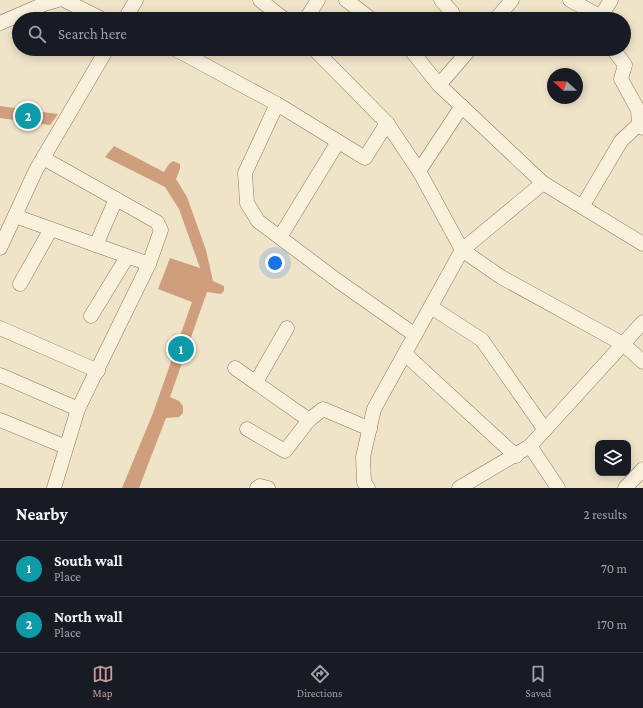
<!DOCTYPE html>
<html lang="en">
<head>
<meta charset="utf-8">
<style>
  :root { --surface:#171b24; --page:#242831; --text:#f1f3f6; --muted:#9ea1a6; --line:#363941; --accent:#cc999b }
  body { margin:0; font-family:"Crimson Pro",serif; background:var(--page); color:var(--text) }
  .controls { position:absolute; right:12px; bottom:12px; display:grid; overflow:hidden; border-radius:8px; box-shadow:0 2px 10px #0003 }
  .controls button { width:36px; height:36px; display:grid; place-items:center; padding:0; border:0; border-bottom:1px solid var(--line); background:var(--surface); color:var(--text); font:20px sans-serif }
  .compass { position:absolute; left:547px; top:68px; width:36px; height:36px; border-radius:50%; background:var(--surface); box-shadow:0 2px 10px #0003; rotate:291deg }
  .you { position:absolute; left:275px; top:263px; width:14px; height:14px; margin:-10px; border:3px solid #fff; border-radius:50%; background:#1a73e8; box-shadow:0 0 0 6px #1a73e833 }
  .badge { display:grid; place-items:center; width:26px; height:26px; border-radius:50%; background:var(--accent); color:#fff; font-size:13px; font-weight:700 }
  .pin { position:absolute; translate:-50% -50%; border:2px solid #fff; box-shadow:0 1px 4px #0006 }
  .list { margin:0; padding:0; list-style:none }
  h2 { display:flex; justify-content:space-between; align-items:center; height:52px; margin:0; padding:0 16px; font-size:17px }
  h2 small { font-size:13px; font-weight:400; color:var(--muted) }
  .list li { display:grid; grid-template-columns:26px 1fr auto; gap:12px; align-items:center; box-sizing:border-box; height:56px; padding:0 16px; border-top:1px solid var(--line) }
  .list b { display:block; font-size:15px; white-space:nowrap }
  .list p { margin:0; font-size:13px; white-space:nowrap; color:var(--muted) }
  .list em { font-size:13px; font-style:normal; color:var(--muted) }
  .icon { flex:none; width:22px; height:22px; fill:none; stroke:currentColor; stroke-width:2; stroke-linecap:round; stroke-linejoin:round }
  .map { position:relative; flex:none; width:643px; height:488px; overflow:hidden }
  .search { position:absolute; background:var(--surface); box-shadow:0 2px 10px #0003; left:12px; right:12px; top:12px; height:44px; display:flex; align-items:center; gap:10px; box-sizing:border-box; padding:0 14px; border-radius:22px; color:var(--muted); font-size:15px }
  .sheet { height:164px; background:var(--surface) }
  nav { display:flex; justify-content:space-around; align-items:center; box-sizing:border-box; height:56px; border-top:1px solid var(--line); background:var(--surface); font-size:11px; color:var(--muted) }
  nav a { display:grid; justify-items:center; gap:2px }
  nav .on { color:var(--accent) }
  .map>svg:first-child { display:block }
  .building { fill:#cf9f7d }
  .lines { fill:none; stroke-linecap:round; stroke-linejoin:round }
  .minor-casing { stroke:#8d765c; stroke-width:15 }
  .minor { stroke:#faf1dc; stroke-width:14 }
</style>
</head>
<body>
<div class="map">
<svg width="643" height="488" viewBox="0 0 643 488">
  <rect width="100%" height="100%" fill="#f0e4c8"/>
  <g class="building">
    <path d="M0 106 58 114 50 125 0 118Z"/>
    <path d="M114 146 164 172 169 164 173 161 180 164V169L176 179 187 197 206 250 213 281 224 286V291L221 294 207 292 170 397 179 401 183 406V413L179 417 166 418 139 488H122L153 413 192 302 158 289 170 258 200 268 179 209 165 187 105 157Z"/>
  </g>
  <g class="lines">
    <defs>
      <g id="minor">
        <path d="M64 0 102 19"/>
        <path d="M260 0 284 19"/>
        <path d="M346 0 371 19"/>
        <path d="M441 0 452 12 453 19"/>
        <path d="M570 0 596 14 600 19"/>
        <path d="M125 19 136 0"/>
        <path d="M306 19 318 0"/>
        <path d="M496 19 512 0"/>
        <path d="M599 19 611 0"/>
        <path d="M0 23 44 4 58 0"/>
        <path d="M175 49 277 104 365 158 387 123"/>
        <path d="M314 49 387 123 419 171 462 250 374 409 363 457 364 482 368 488"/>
        <path d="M410 49 439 85"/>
        <path d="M470 49 439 85 543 183"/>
        <path d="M613 49 625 65 621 79 638 110 639 124"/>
        <path d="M277 104 245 173 247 203 258 221 338 281 415 335"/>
        <path d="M43 158 157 222 161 230 149 264 78 409 54 488"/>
        <path d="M419 171 462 106"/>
        <path d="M582 207 621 141 639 124 643 128"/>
        <path d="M15 216 149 264"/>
        <path d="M280 237 338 142"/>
        <path d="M643 244 543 183 462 250 501 277 623 344 643 362"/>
        <path d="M96 245 116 199"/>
        <path d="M0 248 36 170 107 49"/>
        <path d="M20 284 51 229"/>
        <path d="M431 307 482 340 545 430"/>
        <path d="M91 316 127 257"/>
        <path d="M0 328 98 371"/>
        <path d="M405 354 516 456"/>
        <path d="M235 368 309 420"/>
        <path d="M0 375 78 409"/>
        <path d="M256 382 287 328"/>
        <path d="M0 420 66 447"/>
        <path d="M247 429 285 451 309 420 323 409 370 429"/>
        <path d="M530 446 558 488"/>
        <path d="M257 488 260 486 268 488"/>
        <path d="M459 488 530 446 643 322"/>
        <path d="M625 488 643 469"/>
      </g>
    </defs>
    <use href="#minor" class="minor-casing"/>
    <use href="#minor" class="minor"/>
  </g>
</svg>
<div class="controls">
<button><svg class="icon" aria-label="layers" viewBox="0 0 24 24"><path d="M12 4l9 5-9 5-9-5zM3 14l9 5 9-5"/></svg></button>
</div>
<svg class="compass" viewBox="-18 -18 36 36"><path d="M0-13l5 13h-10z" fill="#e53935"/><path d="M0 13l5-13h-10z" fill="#9ea1a6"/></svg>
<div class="you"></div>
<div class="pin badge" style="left:181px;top:349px;background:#0f9aa8">1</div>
<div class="pin badge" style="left:28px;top:116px;background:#0f9aa8">2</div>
<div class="search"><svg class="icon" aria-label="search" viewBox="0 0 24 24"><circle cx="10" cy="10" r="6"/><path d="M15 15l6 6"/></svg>Search here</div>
</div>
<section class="sheet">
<h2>Nearby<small>2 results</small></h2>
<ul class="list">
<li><span class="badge" style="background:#0f9aa8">1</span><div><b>South wall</b><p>Place</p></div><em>70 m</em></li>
<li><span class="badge" style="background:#0f9aa8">2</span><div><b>North wall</b><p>Place</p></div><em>170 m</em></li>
</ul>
</section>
<nav>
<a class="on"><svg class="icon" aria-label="map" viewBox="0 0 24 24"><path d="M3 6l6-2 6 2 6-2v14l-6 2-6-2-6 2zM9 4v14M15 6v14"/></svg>Map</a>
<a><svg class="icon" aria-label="directions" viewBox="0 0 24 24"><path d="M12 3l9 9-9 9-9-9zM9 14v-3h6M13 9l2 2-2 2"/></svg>Directions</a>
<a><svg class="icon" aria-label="saved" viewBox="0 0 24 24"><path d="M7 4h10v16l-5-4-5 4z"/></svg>Saved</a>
</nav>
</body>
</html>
